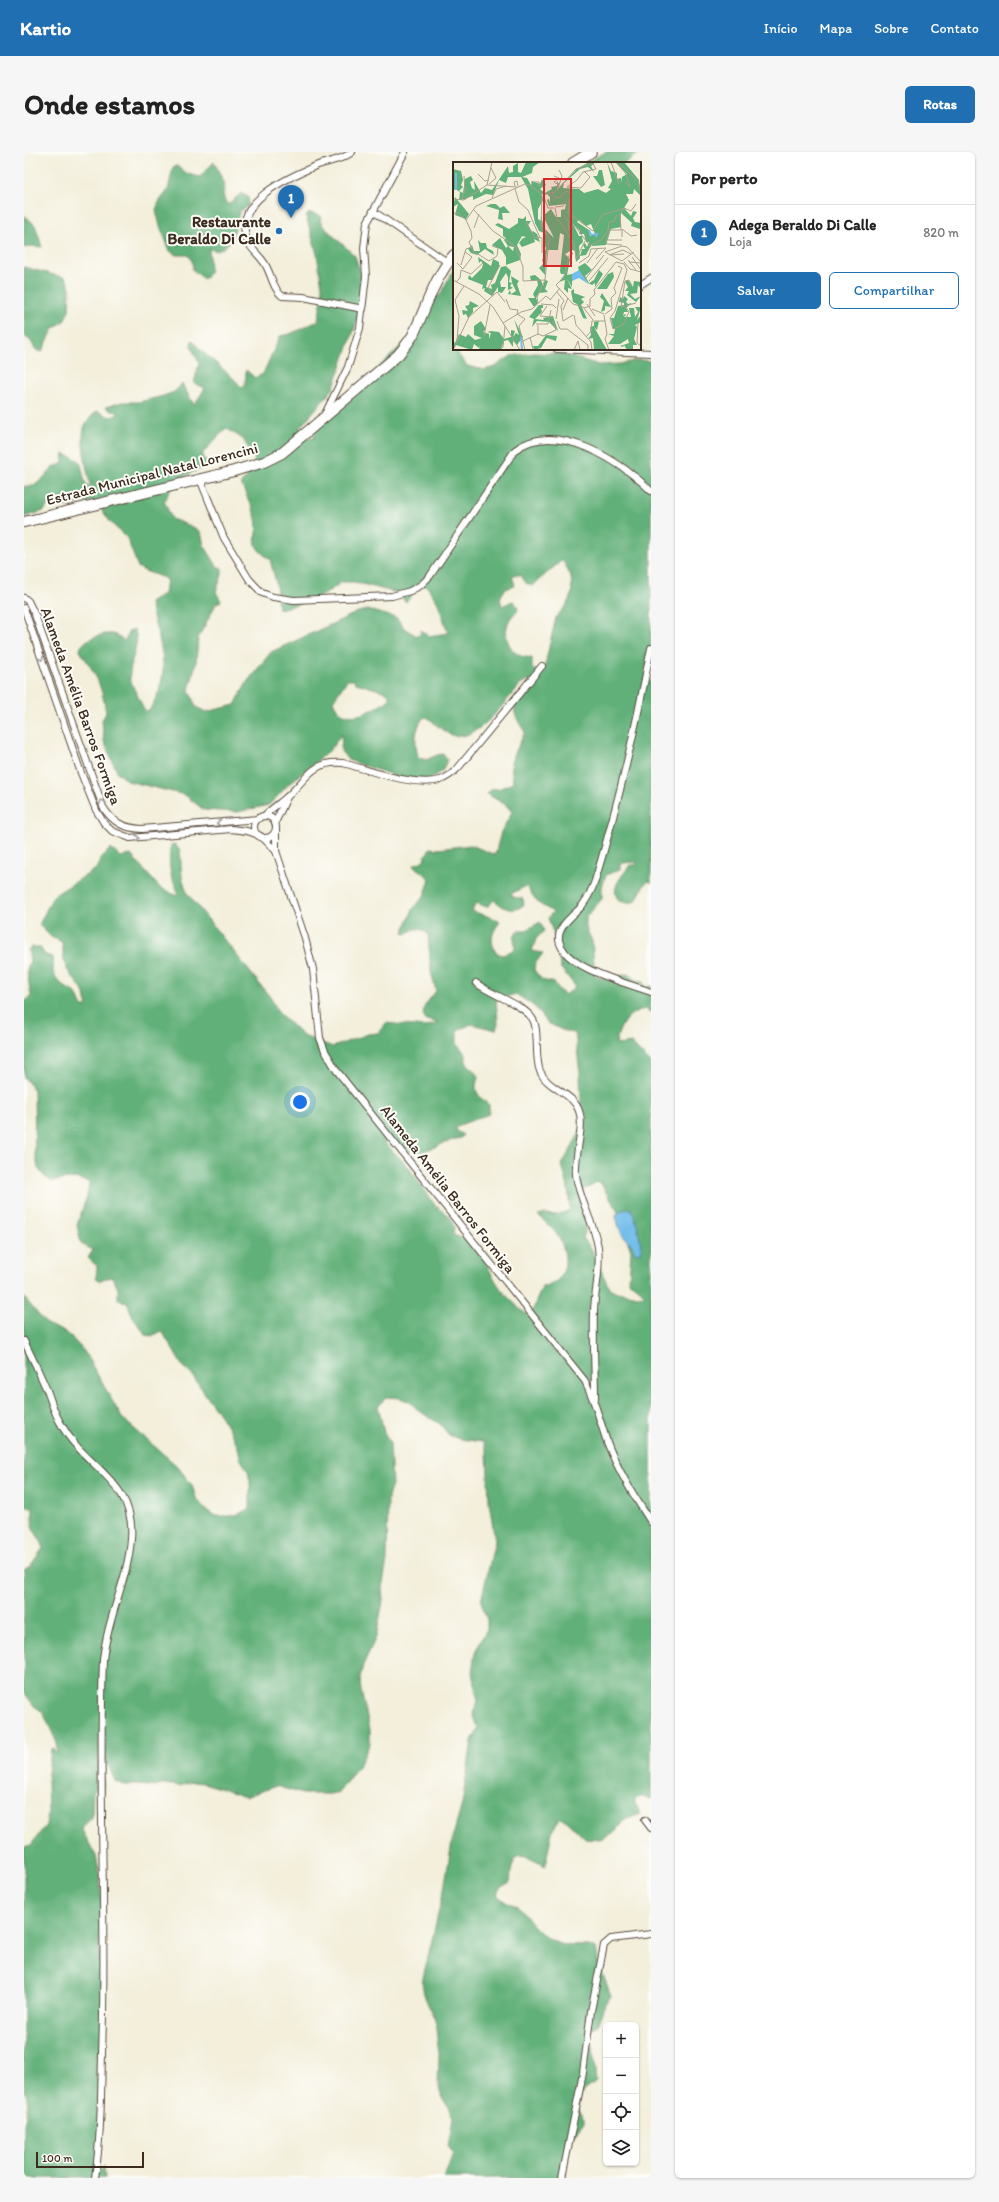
<!DOCTYPE html>
<html lang="pt">
<head>
<meta charset="utf-8">
<style>
  :root { --surface:#fff; --page:#f6f6f6; --text:#222; --muted:#767676; --line:#e0e0e0; --accent:#1f6fb2 }
  body { margin:0; font-family:Itim,sans-serif; background:var(--page); color:var(--text) }
  .controls { position:absolute; right:12px; bottom:12px; display:grid; overflow:hidden; border-radius:6px; box-shadow:0 1px 3px #0004 }
  .controls button { width:36px; height:36px; display:grid; place-items:center; padding:0; border:0; border-bottom:1px solid var(--line); background:var(--surface); color:var(--text); font:20px sans-serif }
  .scale { position:absolute; left:12px; bottom:10px; width:108px; box-sizing:border-box; padding-left:4px; border:2px solid #3b2a1e; border-top:0; font-size:11px; line-height:14px; white-space:nowrap; color:#3b2a1e; -webkit-text-stroke:3px #fdfcf7; paint-order:stroke }
  .you { position:absolute; left:276px; top:950px; width:14px; height:14px; margin:-10px; border:3px solid #fff; border-radius:50%; background:#1a73e8; box-shadow:0 0 0 6px #1a73e833 }
  .badge { display:grid; place-items:center; width:26px; height:26px; border-radius:50%; background:var(--accent); color:#fff; font-size:13px; font-weight:700 }
  .pin { position:absolute; translate:-50% -33px; filter:drop-shadow(0 1px 2px #0008) }
  .pin::after { content:''; position:absolute; top:21px; width:14px; height:12px; background:inherit; clip-path:polygon(0 0,100% 0,50% 100%) }
  .list { margin:0; padding:0; list-style:none }
  h2 { display:flex; justify-content:space-between; align-items:center; height:52px; margin:0; padding:0 16px; font-size:17px }
  h2 small { font-size:13px; font-weight:400; color:var(--muted) }
  .list li { display:grid; grid-template-columns:26px 1fr auto; gap:12px; align-items:center; box-sizing:border-box; height:56px; padding:0 16px; border-top:1px solid var(--line) }
  .list b { display:block; font-size:15px; white-space:nowrap }
  .list p { margin:0; font-size:13px; white-space:nowrap; color:var(--muted) }
  .list em { font-size:13px; font-style:normal; color:var(--muted) }
  .actions { display:flex; gap:8px; padding:12px 16px }
  .actions a { flex:1; padding:9px 0; border:1px solid var(--accent); border-radius:6px; text-align:center; font-size:14px; color:var(--accent) }
  .actions .main { background:var(--accent); color:#fff }
  .icon { flex:none; width:22px; height:22px; fill:none; stroke:currentColor; stroke-width:2; stroke-linecap:round; stroke-linejoin:round }
  .map { position:relative; flex:none; width:627px; height:2026px; overflow:hidden; border-radius:6px }
  header { display:flex; align-items:center; gap:24px; box-sizing:border-box; height:56px; padding:0 20px; background:var(--accent); color:#fff }
  header strong { font-size:19px }
  nav { display:flex; gap:22px; margin-inline-start:auto; font-size:14px }
  .intro { display:flex; align-items:center; justify-content:space-between; box-sizing:border-box; height:96px; padding:0 24px }
  h1 { margin:0; font-size:28px }
  .button { padding:10px 18px; border-radius:6px; background:var(--accent); color:#fff; font-size:14px; font-weight:700 }
  main { display:flex; gap:24px; padding:0 24px }
  aside { flex:1; background:var(--surface); border-radius:6px; box-shadow:0 1px 3px #0004 }
  .map>svg:first-child { display:block }
  .forest { fill:#62b079; stroke:#4e6d4c; fill-rule:evenodd }
  .water { fill:#72bdeb; stroke:#567484 }
  .lines { fill:none; stroke-linecap:round; stroke-linejoin:round }
  .minor-casing { stroke:#57483a; stroke-width:8 }
  .primary-casing { stroke:#57483a; stroke-width:12 }
  .minor { stroke:#fff; stroke-width:6 }
  .primary { stroke:#fff; stroke-width:10 }
  .oneway { stroke:#a79f9a }
  .poi-dot { fill:#1f6fb2; stroke:#fdfcf7; stroke-width:1.5 }
  .labels { text-anchor:middle; stroke-width:4; stroke-linejoin:round; paint-order:stroke }
  .poi-label { font-size:15px; font-weight:bold; fill:#3b2a1e; stroke:#fdfcf7; text-anchor:end }
  .street-label { font-size:15px; fill:#3b2a1e; stroke:#fdfcf7 }
  .inset-river { fill:none; stroke:#72bdeb; stroke-width:2 }
  .inset-road { fill:none; stroke:#a9a08f; stroke-width:1 }
  .view { fill:#d62828; fill-opacity:0.15; stroke:#d62828; stroke-width:2 }
  .inset-edge { fill:none; stroke:#3b2a1e; stroke-width:2 }
</style>
</head>
<body>
<header>
<strong>Kartio</strong>
<nav><a>Início</a><a>Mapa</a><a>Sobre</a><a>Contato</a></nav>
</header>
<div class="intro"><h1>Onde estamos</h1><a class="button">Rotas</a></div>
<main>
<div class="map">
<svg width="627" height="2026" viewBox="0 0 627 2026">
  <rect width="100%" height="100%" fill="#fdfcf7"/>
  <filter id="ink" filterUnits="userSpaceOnUse"><feTurbulence type="fractalNoise" baseFrequency=".025" numOctaves="2"/><feDisplacementMap in="SourceGraphic" scale="8" xChannelSelector="R" yChannelSelector="G"/><feConvolveMatrix kernelMatrix="1 2 1 2 8 2 1 2 1" color-interpolation-filters="sRGB"/></filter>
  <filter id="wash" filterUnits="userSpaceOnUse"><feTurbulence type="fractalNoise" baseFrequency=".012" numOctaves="4" result="noise"/><feDisplacementMap in="SourceGraphic" scale="16" xChannelSelector="R" yChannelSelector="G"/><feGaussianBlur stdDeviation="0.9" result="paint"/><feColorMatrix in="noise" values="0 0 0 0 0 0 0 0 0 0 0 0 0 0 0 0 0 1.4 0 .05"/><feComposite in="paint" operator="in"/></filter>
  <g filter="url(#wash)">
    <rect width="100%" height="100%" fill="#f3efdb"/>
    <g class="forest">
      <path d="M582 0H617L601 11H561Z"/>
      <path d="M190 10 201 32 199 43 202 51 205 52 217 41 224 45 225 53 215 60C213 71 208 96 194 98 191 99 188 97 185 97L186 120 180 127 169 118 168 109 164 103H152L146 99 136 74 132 58 135 50 144 38 149 15 153 14 161 21 176 25Z"/>
      <path d="M286 61 297 64 296 69 299 74 331 104 338 125 339 135 331 175 309 237 277 274 275 282 278 287 290 286 292 277 388 183 395 182 400 157 416 143 430 116V145L427 174 430 182V197L443 214 460 218 471 215 487 204 510 201 539 202 575 213 596 212 614 208 627 209V493L621 519 623 527 627 530V731L625 729 621 731 612 749 604 751 595 749C585 735 598 725 606 713H612L613 710 596 711V717L582 723 578 735V747L562 765V776L568 789 571 822C579 831 594 824 604 822L611 828 619 829 621 836 627 834V861L622 857C604 859 595 874 592 891L596 893 607 891 627 911V1647L617 1645 611 1647V1651L617 1662 600 1668 589 1682 576 1688 561 1687 543 1669 535 1666 528 1680 521 1714C495 1700 489 1698 486 1730 480 1734 472 1736 474 1744L483 1751 495 1754C506 1771 519 1788 541 1793 552 1795 562 1792 572 1796L574 1809 587 1844 580 1854 573 1875 565 1878 569 1895 572 1930 556 1942 553 1957 560 1967V1971L546 1987 534 2026H420L429 2001 424 1994 429 1965 414 1936 415 1902 411 1868 400 1843 398 1830 420 1737 429 1684 438 1652 448 1589 454 1576 449 1561 454 1550 448 1520 451 1500 463 1477V1468L457 1449 471 1389 465 1350 463 1300 459 1290 435 1287 425 1283 416 1272 395 1259 386 1250 376 1246 363 1245 354 1254 360 1280 366 1291 368 1334 364 1344 363 1409 358 1436 359 1449 352 1485 339 1513 336 1526 337 1539 346 1578V1591L337 1610 315 1640 306 1642H279L252 1634 221 1645 180 1631 168 1630 156 1634 141 1632 131 1635 116 1633H99L91 1629 82 1609 81 1580H77L74 1613 80 1630 78 1643 74 1636 69 1640 68 1666 59 1674 58 1678 72 1704 76 1724 78 1756 75 1794 79 1817 75 2017 76 2021 80 2013 81 2026H0V1973L4 1952 2 1942 0 1940V1695L7 1693 22 1673 24 1661 23 1629 27 1598 29 1596 33 1601 34 1599 33 1591 19 1560 10 1554 0 1540V1418L7 1413 19 1396 18 1391 8 1375 9 1356 5 1354 0 1355V1145L22 1172 43 1181 60 1199 98 1266 153 1314 168 1333 172 1346 181 1357 191 1364H204L215 1362 226 1356V1330L224 1319 216 1306 214 1295 203 1274 169 1224 159 1215 138 1179 128 1184 122 1183 109 1166 103 1150 94 1148V1137L89 1126 86 1125 77 1129 72 1126 73 1114 64 1106 69 1098 57 1092 53 1073 63 1044 65 1030 51 1026 27 1029 20 1024 14 1016 11 1001 10 938 0 925V850L7 845 3 818 6 809 4 798 7 795H16L21 803 29 805C30 810 29 814 29 818 31 829 43 837 52 841L58 855H62C65 839 48 828 42 815 39 808 39 798 38 790L27 785 15 773 29 744 72 717 77 706 87 696 96 705 107 703 135 735 153 744C155 737 149 730 147 723 145 713 145 703 147 693L151 692 156 699 158 725 163 741 246 845 255 861 279 884 309 895 344 882 354 881 362 871 400 875 415 871 402 868 399 862 401 853 412 839 407 820 404 783C397 774 390 776 382 782L379 781 389 757 400 744 406 728C401 720 394 719 389 713L399 709 406 696 414 697 447 693 471 703 477 680 488 660 482 653 463 642 468 637H474L489 631 487 610 501 580C484 555 488 551 509 530L504 528 497 532C482 548 455 588 431 584 422 583 410 570 403 565L399 566C390 579 391 589 394 605L402 608 413 603 419 602 423 608 419 618 406 628 386 629 324 608 317 599 318 582 305 599 266 631 245 653 214 660 180 658 161 643 104 629 93 620 80 589 78 568 82 561C78 533 72 522 56 499 56 488 77 481 87 482 92 482 97 487 101 489L105 479 110 477C118 490 104 511 106 527 108 533 117 550 120 558L125 559C151 517 135 494 126 451L141 441 143 427 121 419 114 415 103 386 87 371 76 355 69 350H60L43 354 24 353 20 359 0 365V334C12 336 12 332 20 325 24 321 26 321 29 315L38 312 40 302 56 309 61 330 67 338C64 320 56 295 60 276 62 269 68 264 73 259 81 263 86 268 94 262V260L87 259 82 255 98 250H115L139 244 150 240 158 232 169 251 171 252 181 236 170 231 175 211 167 194 168 188C183 207 203 217 218 236L221 233 222 218 231 226 239 222 256 184 266 182 294 169 299 141 293 102 282 64ZM202 276 219 287 231 308 222 326 217 331C221 342 227 352 231 363 238 383 220 391 246 407L252 431 254 457C276 453 301 445 317 430H330L373 441 382 450 392 438 402 433 414 451 424 481 404 484 397 478 396 483 393 484 380 476 373 466 344 458 334 460 247 500 223 530 211 553 182 560 172 555 165 538 172 511 174 486 192 452 197 449 192 440 198 423V416L193 414 180 393 177 380 171 376 148 367 140 349C155 322 162 323 189 312L179 307V301ZM537 409H539L547 424 548 441 542 454 532 465 520 517 518 520 508 517V506C504 505 498 505 495 503 479 494 478 469 493 460L494 455 489 449 478 454 476 446 481 437 491 434 488 423H496L503 432 508 434ZM323 528H329L332 531 359 539 365 543V548C349 558 319 577 309 549ZM502 734 514 751 529 760 524 766 535 797 536 815 551 834 549 838 540 843 530 831 518 828 510 818 511 812 519 801 508 799 512 787 520 779 516 770 501 779H493L490 785 491 797 479 803 472 801C466 789 467 782 475 771V768L448 759 452 751 463 755 470 748C480 756 488 762 500 753L499 747 489 745 487 742ZM492 842 511 855 524 871 542 880 551 881 556 922 557 954 559 959 564 965 538 1013 544 1035 546 1058 534 1063 520 1062 514 1063C521 1070 530 1077 535 1086 546 1106 543 1132 518 1135L506 1165C496 1157 485 1147 477 1137 461 1115 459 1091 429 1083L430 1075 426 1065 411 1053 383 1013 362 992 356 977C366 986 382 1002 396 1000 410 997 423 988 437 986L439 983 432 978 433 974 465 962V953C454 944 448 938 455 924L442 910V902L433 892V879L447 872 472 878 474 871 472 848ZM572 1030H576L595 1062 607 1099 605 1130 614 1135 620 1143 619 1145 593 1140 585 1136 567 1096 559 1086C566 1069 562 1055 558 1038L568 1034Z"/>
      <path d="M0 63 11 73 18 95 8 94 0 96Z"/>
      <path d="M0 115 42 126 46 136 45 158 40 169 30 176 18 200 12 198 6 188 0 184Z"/>
    </g>
    <path class="water" d="M607 1056 613 1072 618 1100 611 1101C609 1092 605 1091 600 1085 595 1079 594 1071 592 1064L596 1059Z"/>
  </g>
  <g filter="url(#ink)">
    <g class="lines">
      <defs>
        <g id="minor">
          <path d="M328 0C319 8 305 9 294 13 267 24 205 50 224 90 227 97 235 103 239 109 247 119 248 136 258 144L279 145 339 157"/>
          <path d="M349 59 423 110"/>
          <path d="M616 133 627 126"/>
          <path d="M533 197 627 201"/>
          <path d="M300 264 324 215 336 176 342 124 340 96 343 71 381 0"/>
          <path d="M176 327 200 386 225 427 238 441 249 445 270 448 368 444 386 439 397 433 406 424 491 298C531 267 597 309 627 339"/>
          <path d="M0 446 4 449 11 463 79 655C89 671 100 676 118 677L234 667"/>
          <path d="M0 456 57 621 72 658 80 671 88 679 106 686 207 677 223 679 235 683"/>
          <path d="M627 496C612 575 594 653 571 729 568 738 563 747 558 754 550 763 533 774 535 788 540 817 604 831 627 840"/>
          <path d="M240 664C247 657 256 651 264 644 283 626 289 608 319 611 346 618 389 635 416 628 423 626 429 621 434 616L518 514"/>
          <circle cx="241" cy="675" r="11"/>
          <path d="M251 671 263 645"/>
          <path d="M252 678V699L281 786 289 817 296 886 301 899 313 919 561 1229C571 1249 576 1269 583 1290 594 1319 610 1344 627 1370"/>
          <path d="M238 685 252 699"/>
          <path d="M452 831C467 843 497 851 508 866 516 876 510 905 516 919 524 938 549 940 555 959 561 974 550 1004 552 1023 555 1048 570 1070 574 1095 577 1117 571 1137 570 1158 569 1188 571 1217 571 1246"/>
          <path d="M0 1189C8 1205 15 1220 22 1236 27 1248 30 1261 37 1272 61 1317 112 1328 107 1387 104 1428 83 1466 79 1508 74 1639 83 1770 78 1902 77 1944 77 1984 71 2026"/>
          <path d="M621 1668 627 1676"/>
          <path d="M538 2026 559 1921 567 1859 580 1793 587 1787 627 1782"/>
        </g>
        <g id="primary">
          <path d="M549 11 567 0"/>
          <path d="M0 370 210 319 240 310 258 301 374 203C379 197 385 190 389 183 402 156 410 126 430 103"/>
        </g>
      </defs>
      <use href="#minor" class="minor-casing"/>
      <use href="#primary" class="primary-casing"/>
      <use href="#minor" class="minor"/>
      <use href="#primary" class="primary"/>
    </g>
    <defs><path id="oneway-chevron" d="M-2-3.5L2.5 0L-2 3.5" fill="none" stroke-width="1.6" stroke-linecap="round" stroke-linejoin="round"/></defs>
    <g class="oneway">
      <use href="#oneway-chevron" transform="translate(17 506) rotate(71)"/>
      <use href="#oneway-chevron" transform="translate(78 650) rotate(-111)"/>
      <use href="#oneway-chevron" transform="translate(195 671) rotate(175)"/>
      <use href="#oneway-chevron" transform="translate(113 686) rotate(2)"/>
    </g>
  </g>
  <circle class="poi-dot" cx="255" cy="79" r="4"/>
  <g class="labels">
    <g class="poi-label">
      <text x="247" y="75">Restaurante<tspan x="247" dy="17">Beraldo Di Calle</tspan></text>
    </g>
    <g class="street-label">
      <text transform="translate(128 322) rotate(-14)" y="5">Estrada Municipal Natal Lorencini</text>
      <text transform="translate(57 554) rotate(70)" y="5">Alameda Amélia Barros Formiga</text>
      <text transform="translate(424 1037) rotate(52)" y="5">Alameda Amélia Barros Formiga</text>
    </g>
  </g>
  <g transform="translate(429 10)">
    <rect width="188" height="188" fill="#f3efdb"/>
    <path d="M73 0H87L80 5 79 11 69 15 74 16 78 23 79 19 87 22 89 17 93 23 87 27 92 31 99 27 98 25 104 24V19L106 22 104 28 123 8 120 9 136 0H143L138 4 141 10 135 5 127 7 111 21 110 26 126 27 131 31 145 27 153 31 158 27 155 26 159 19 154 0 158 9 164 11V17L168 16V21L169 15 174 12 163 1 158 0H171L186 18 188 34 181 27 180 32H173L176 38 171 46 178 54 180 49 184 50 180 56 182 60 188 61V70L187 67 178 64 179 61 168 51V65L158 67 153 83 139 84V82L133 93 127 94 129 87H132L130 83 132 81 134 85 136 80H133L131 72H126L127 69 120 62 126 74H129L130 80 126 84 127 96 123 100 122 89 119 88 112 92 117 97 114 113 119 112V125L114 117 119 127 115 126V131L111 127 112 118 106 120 112 112H108L107 109 111 73 107 71 105 88H94L92 113 86 106 91 101 89 99 93 86 90 80 91 71 86 69 82 61 75 27 68 15H55L53 21 46 18 40 33 33 32 20 38V34L14 36 16 34 13 37 6 38 7 30 2 27 0 30V7L8 9 10 18 8 23 10 25 6 29 10 31 12 17 18 14 20 18 17 20 19 26 22 28 21 19 28 31 32 26 39 28 55 4 56 11 60 10V4L65 1V10L68 11ZM88 32H94L97 35V41L96 37 94 38 96 44 113 42 112 47 108 48V55H103L98 47 90 54 101 76 91 66 88 53V59L85 57V47L91 37ZM126 58 133 64 138 62 142 72 137 74 136 68 124 60ZM146 8H149L152 23 148 25 140 14H144ZM2 35 16 52 13 57 2 53 5 42 0 45ZM38 42H43L47 46 51 44 57 51H49L50 58 45 57 46 48 33 44ZM73 54V59H78L75 63 79 70 80 69 84 72 87 80 81 77 82 80 69 85 66 81 69 77 73 75 69 74 64 83 68 92 67 98 53 103V95L49 88 39 83 47 76 53 86 55 84 60 89 61 85 55 84 51 78 53 76 50 74V67L42 63 45 61 56 67 65 61V56L70 57ZM25 78 28 81H33L34 86 40 89 41 93 32 87 24 93 18 91 15 87 19 83 21 89H27ZM25 95 38 104 40 97 46 100V105L39 118H35L33 125 39 127 38 123 42 121 48 105 53 104 58 109 56 120 59 121 58 114 66 119 64 122 68 134 55 132 57 128 58 132 63 129 59 121 57 124 60 126 55 128V115L53 111 47 120 48 125H53L49 131 45 130 46 133 45 131V125L39 134 31 129 32 126 29 127 30 123 15 117 16 113 19 116 29 106 30 102 28 99 26 101ZM132 101 139 108 132 114 136 121 141 118 146 108 150 112 142 125V121L139 123 134 120 126 109 125 105ZM160 110 161 115 154 127H144L155 112ZM82 113 88 118 90 124 92 118 95 119 92 127 95 130 86 131 83 136 85 141 81 145 75 136H82L80 132 85 123 84 118 78 119 77 114ZM175 118 180 125 181 119 188 120V127L185 123 184 131 177 132 182 137 188 134 183 140 174 133 176 129H172L175 125 172 120ZM121 127V131L132 135 128 137 131 140 128 143 134 157 130 156 124 142 120 140 118 129ZM149 131 158 145 152 144V148L148 150 151 139 147 135ZM171 134 175 137 173 140 175 142 179 141 173 146 175 150H171L170 154 172 152 173 153 171 155H178L176 146H181L182 155 185 150 182 145H188L184 158 188 153V160L182 163 184 165 181 177 184 183H180V188H174L171 183 170 185 167 184 176 181 175 177 167 182H155L161 174 155 172H161L162 167 160 166 158 156H161L165 144 171 143V141L166 140 167 135 170 137ZM17 139 26 144 20 146V150L15 156 13 152 10 153 9 148 15 149 12 144 16 143ZM86 143H90V146H88L89 150 82 157 91 158 90 156 100 154 105 169 96 160 84 159 79 165 81 157 76 155ZM61 157 70 175 64 183 60 179V185L55 178 51 179 48 187 51 188H26L27 183 26 186 21 182 19 188 3 183 0 188V179L2 181 6 172 13 175 15 172 22 178 29 176 21 173V164L28 159 33 167 30 170 36 172V177L38 171 34 170 38 169 46 170 51 177 58 175V168L62 169 60 175 63 171 66 173ZM146 159 144 168 141 165 154 188H141L140 176 135 177 138 173 137 165 141 164V160ZM93 173 104 174 103 179 94 176 88 186 81 188 80 184H85Z" fill="#62b079" fill-rule="evenodd"/>
    <path d="M126 108 133 119 137 123 126 116 119 119V112Z" fill="#72bdeb"/>
    <path class="inset-river" d="M3 11V28M136 68 138 73 144 72 143 75M68 175 69 188"/>
    <path class="inset-road" d="M158 0 166 22M163 0 173 12 177 25 172 20M165 0 185 19 188 32M25 12 32 19 36 18M101 14 106 16 101 20 106 23M78 20H86L87 25M36 22 43 16 38 6M34 23 64 25M62 24 61 20 64 19 65 24M114 25 124 18 130 10 143 7 140 2M114 25 128 26 137 15 131 9M105 26 109 14 106 8M62 27 66 40 75 48 87 76M99 31 103 36 108 35 113 29 118 31 115 51 140 69 149 53 172 46 167 52 168 68M89 34 88 61 96 77 92 118M91 35 95 46H101M39 36 43 27 53 24M0 37 11 38 34 23 39 0M8 38 12 29 11 14M102 45 110 44 114 39M102 46 104 56 121 81 123 97 132 79M171 46 178 49 183 42M21 48 40 69 63 85 70 105V119L92 118 84 135 85 141M0 51H5L13 58 23 44 72 22 77 23 89 33 102 30 123 7 142 0M111 53 115 58 116 69M13 58 18 69 19 76 16 80 20 89 36 99 44 94 45 86 39 84M73 59 81 75 89 76V91M121 63 137 84 148 78 155 69 156 60 161 59 164 53M21 66 26 52M168 68H157L153 80 154 82 169 83M169 75V67L178 74 184 73M154 78H169M118 89 120 92 116 94 111 115 103 123 120 142 130 145 140 158M152 90 169 84 174 85 188 100M152 90 169 99 181 90M156 93 170 88 178 92M158 93 171 92M179 95 188 108M143 97 153 86M175 98 183 108M171 100 177 107 188 110M176 100 188 101M4 101 10 107 19 95 12 90 13 87 19 85M126 101 136 94 138 87 153 86M134 101 145 86M8 103 12 90M133 116 151 93M0 118 26 132 40 145 67 188M136 119 155 96M3 120 7 116 8 108 18 112 31 100M179 124 176 118 172 119 168 145 183 141M44 130 52 140M104 130 111 139 108 144 110 159 120 153M41 133 35 126 47 103M53 137 57 147 65 148 64 152 72 157 66 164 72 188M97 138 107 126M88 142 100 143 103 146M134 142 142 154M94 144 87 154 98 155M131 146 137 144V137L142 132 141 128 163 100 171 102 174 108 162 149 157 156 160 167 170 163 176 150 173 145M139 147 151 152M110 148 115 136M152 152 159 147 158 136 163 131 161 126 169 106 165 104M121 153 123 163 138 180 139 188M151 153 154 172 152 177 156 188M103 157 106 137M104 159 107 167H114L135 183V188M50 161 68 150 79 147 93 134 98 138M185 161 184 181 188 184M83 162H95L98 148M85 163V172L90 174 103 168 100 159M31 174 37 143M77 175 80 187M133 175 138 169 139 159H152M4 178 6 154 2 138 11 124M70 179 85 172M0 188 16 155 44 130M47 188 50 185 52 164M121 188 125 179 127 188"/>
    <path class="view" d="M91 17H118V104H91Z"/>
    <rect width="188" height="188" class="inset-edge"/>
  </g>
</svg>
<div class="controls">
<button>+</button>
<button>−</button>
<button><svg class="icon" aria-label="locate" viewBox="0 0 24 24"><circle cx="12" cy="12" r="6"/><path d="M12 2v4M12 18v4M2 12h4M18 12h4"/></svg></button>
<button><svg class="icon" aria-label="layers" viewBox="0 0 24 24"><path d="M12 4l9 5-9 5-9-5zM3 14l9 5 9-5"/></svg></button>
</div>
<div class="scale">100 m</div>
<div class="you"></div>
<div class="pin badge" style="left:267px;top:66px">1</div>
</div>
<aside>
<h2>Por perto<small></small></h2>
<ul class="list">
<li><span class="badge">1</span><div><b>Adega Beraldo Di Calle</b><p>Loja</p></div><em>820 m</em></li>
</ul>
<div class="actions"><a class="main">Salvar</a><a>Compartilhar</a></div>
</aside>
</main>
</body>
</html>
